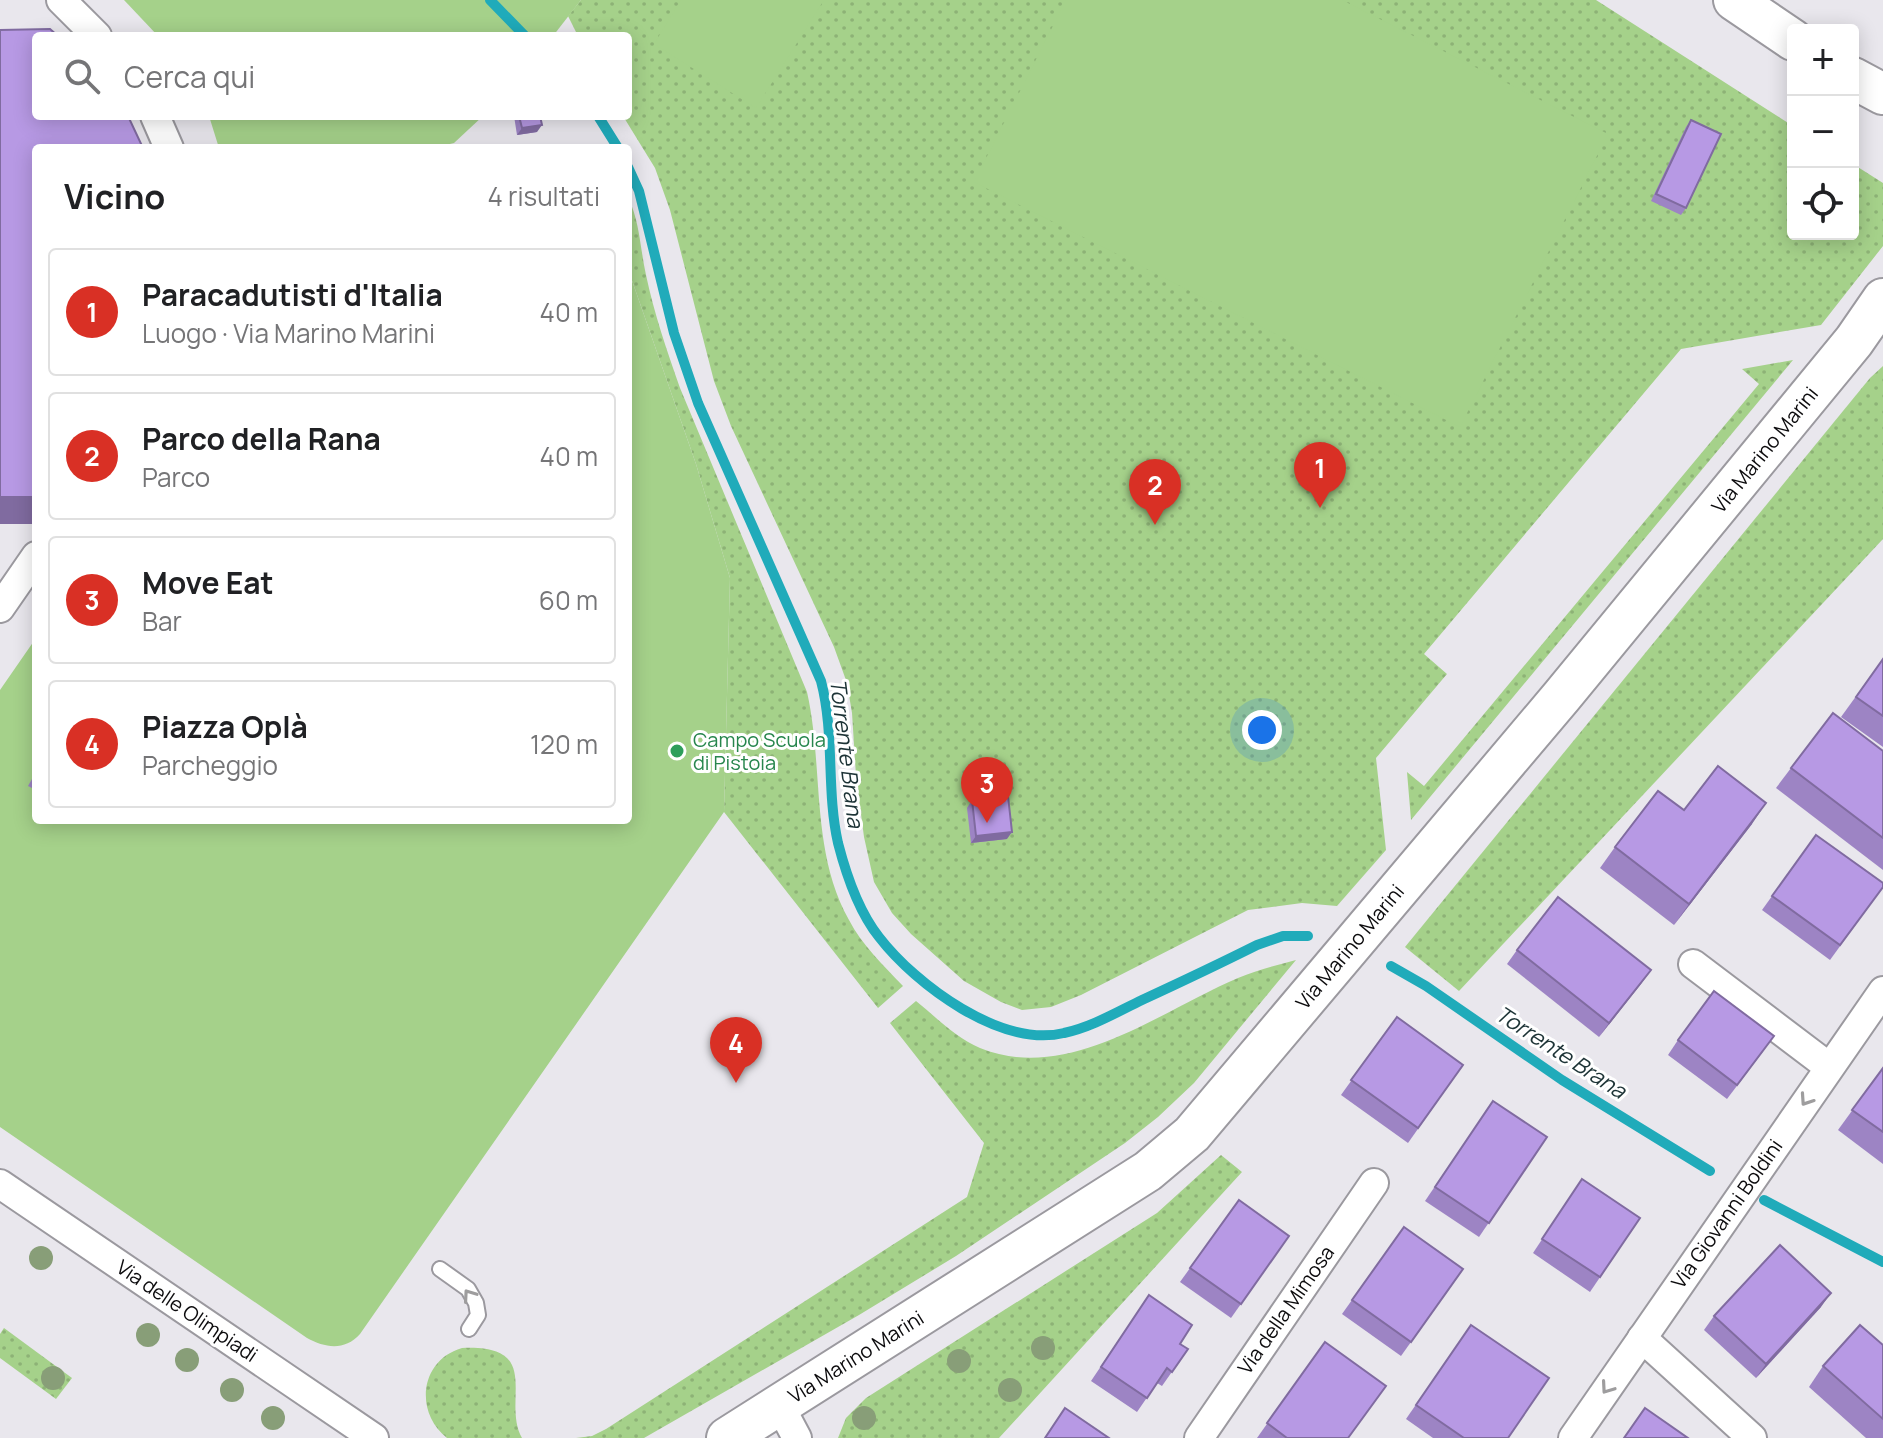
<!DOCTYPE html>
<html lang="it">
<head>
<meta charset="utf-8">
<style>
  :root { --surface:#fff; --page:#f6f6f6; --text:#202124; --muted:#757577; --line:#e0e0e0; --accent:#d93025 }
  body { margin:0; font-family:Manrope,sans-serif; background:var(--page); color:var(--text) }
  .controls { position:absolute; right:24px; top:24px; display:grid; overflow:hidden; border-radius:8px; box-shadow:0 4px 20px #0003 }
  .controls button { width:72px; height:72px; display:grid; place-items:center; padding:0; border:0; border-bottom:2px solid var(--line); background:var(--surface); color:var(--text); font:40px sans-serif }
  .you { position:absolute; left:1262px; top:730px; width:28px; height:28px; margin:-20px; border:6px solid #fff; border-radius:50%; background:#1a73e8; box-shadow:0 0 0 12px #1a73e833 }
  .badge { display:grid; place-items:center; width:52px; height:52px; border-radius:50%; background:var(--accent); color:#fff; font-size:26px; font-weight:700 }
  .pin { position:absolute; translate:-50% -66px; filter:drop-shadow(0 2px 4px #0008) }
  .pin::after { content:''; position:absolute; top:42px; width:28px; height:24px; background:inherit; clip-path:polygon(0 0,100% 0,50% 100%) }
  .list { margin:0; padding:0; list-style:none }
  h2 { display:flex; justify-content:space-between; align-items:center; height:104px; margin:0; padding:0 32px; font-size:34px }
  h2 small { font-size:26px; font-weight:400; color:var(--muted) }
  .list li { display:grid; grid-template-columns:52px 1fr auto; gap:24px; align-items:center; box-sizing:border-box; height:128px; margin:0 16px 16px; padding:0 16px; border:2px solid var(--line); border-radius:8px }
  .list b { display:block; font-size:30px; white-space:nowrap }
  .list p { margin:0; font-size:26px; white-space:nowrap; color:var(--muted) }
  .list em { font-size:26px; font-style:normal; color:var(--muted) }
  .icon { flex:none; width:44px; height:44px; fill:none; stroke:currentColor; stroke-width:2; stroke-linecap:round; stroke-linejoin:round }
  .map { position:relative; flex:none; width:1883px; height:1438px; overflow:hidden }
  .search { position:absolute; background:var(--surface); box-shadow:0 4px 20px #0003; left:32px; top:32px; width:600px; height:88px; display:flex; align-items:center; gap:20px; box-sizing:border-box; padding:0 28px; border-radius:8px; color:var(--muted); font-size:30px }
  .panel { position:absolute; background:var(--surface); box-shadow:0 4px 20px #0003; left:32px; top:144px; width:600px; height:680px; border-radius:8px }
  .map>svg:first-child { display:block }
  .grass { fill:url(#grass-dots) }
  .pitch { fill:#a5d18a }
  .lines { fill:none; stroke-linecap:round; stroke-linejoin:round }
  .stream { stroke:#20abba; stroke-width:10 }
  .lane-casing { stroke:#9b999f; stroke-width:18 }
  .street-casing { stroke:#9b999f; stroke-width:32 }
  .secondary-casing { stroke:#9b999f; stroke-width:44 }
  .lane { stroke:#fff; stroke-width:14 }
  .street { stroke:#fff; stroke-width:28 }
  .secondary { stroke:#fff; stroke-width:40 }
  .tree { fill:#889e78 }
  .wall { fill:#9d84c4 }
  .shaded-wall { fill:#806ba0 }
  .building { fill:#b799e4; stroke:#806ba0; stroke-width:2 }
  .oneway { stroke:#9e9d9e }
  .leisure-dot { fill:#2e9e5b; stroke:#fff; stroke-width:3 }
  .labels { text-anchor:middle; stroke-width:6; stroke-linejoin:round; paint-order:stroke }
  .street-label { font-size:20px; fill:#0c0b0d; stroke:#fff }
  .leisure-label { font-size:20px; fill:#27864d; stroke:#fff; text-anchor:start }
  .water-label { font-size:22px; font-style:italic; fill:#1d3336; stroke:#fff }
</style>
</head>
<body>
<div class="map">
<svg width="1883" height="1438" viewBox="0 0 1883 1438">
  <defs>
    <pattern id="grass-dots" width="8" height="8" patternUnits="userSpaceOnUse" patternTransform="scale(2)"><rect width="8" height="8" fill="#a5d18a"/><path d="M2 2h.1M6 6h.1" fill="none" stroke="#8db276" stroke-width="1.8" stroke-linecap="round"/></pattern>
  </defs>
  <rect width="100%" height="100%" fill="#e9e7ed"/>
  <g class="grass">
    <path d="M581 0H1596L1793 126V234H1853V164L1883 183V246L1821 325 1681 349 1424 654 1447 674 1376 758 1386 850 1337 906 1302 903 1248 910 1081 995 1051 1007 1022 1010 1001 1002 964 981 911 934 892 913 874 882 864 837 856 776 852 713 847 683 834 647 731 426 714 381 670 210 655 168 623 116H628V36H578L568 16Z"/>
    <path d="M628 197C640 222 640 248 646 275 654 313 667 351 680 388L807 692C824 767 810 850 849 920 862 945 883 965 903 986L878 1008 724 812 730 578 696 464 628 269Z"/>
    <path d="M1793 360 1411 820 1407 772 1424 786 1759 384 1742 369Z"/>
    <path d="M1883 366V539L1459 991 1405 947 1870 378Z"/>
    <path d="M1296 960 1194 1083 1158 1117 1125 1143 956 1256 859 1315 644 1438H576L592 1436 606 1429 967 1197 984 1143 890 1023 916 1001C936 1017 956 1038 980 1048 1068 1084 1160 1011 1238 978 1257 970 1277 965 1296 960Z"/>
    <path d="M1221 1155 1242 1172 999 1438H838L846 1418 866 1398 1157 1213Z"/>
    <path d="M4 1328 72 1378 56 1399 0 1358V1334Z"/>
    <path d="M462 1348C545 1344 501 1401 522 1438H447C414 1412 420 1360 462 1348Z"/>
  </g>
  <g class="pitch">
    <path d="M124 0H581L553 36H158Z"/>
    <path d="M681 0H824L756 108 654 44Z"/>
    <path d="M1066 0H1342L1608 134 1460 427 974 182Z"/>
    <path d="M209 116H483L454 143 433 148H219Z"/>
    <path d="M628 269 696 464 730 578 724 812 360 1334C345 1351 325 1348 307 1338L0 1127V690L36 638V820H628Z"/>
  </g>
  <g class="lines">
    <g class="stream">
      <path d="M490 0 525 36"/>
      <path d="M598 116 618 148"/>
      <path d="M628 167 639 191 674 333 698 403 821 681C835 734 826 790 838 843 846 874 859 912 879 937 916 985 1001 1048 1064 1033 1092 1027 1117 1012 1142 1000 1181 982 1219 964 1257 945L1283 936H1308"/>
      <path d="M1391 966 1426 986 1562 1080 1710 1171"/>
      <path d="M1764 1200 1883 1262"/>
    </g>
    <defs>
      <path id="lane" d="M440 1269 468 1289 476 1303 478 1315 469 1329"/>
      <g id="street">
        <path d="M61 0 97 36"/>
        <path d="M155 116 169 148"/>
        <path d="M0 608 36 556"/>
        <path d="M1693 964 1829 1067"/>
        <path d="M0 1184 374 1438"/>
        <path d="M1642 1338 1752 1438"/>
        <path d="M780 1406 797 1438"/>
        <path d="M1199 1438 1374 1183"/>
        <path d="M1573 1438 1883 991"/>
      </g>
      <g id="secondary">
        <path d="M1734 0 1793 40"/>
        <path d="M1853 78 1883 94"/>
        <path d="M727 1438 1148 1171 1192 1134 1562 696 1854 341 1883 299"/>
      </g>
    </defs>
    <use href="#lane" class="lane-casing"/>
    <use href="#street" class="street-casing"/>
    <use href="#secondary" class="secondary-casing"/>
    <use href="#lane" class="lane"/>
    <use href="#street" class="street"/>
    <use href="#secondary" class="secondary"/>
  </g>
  <g class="tree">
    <circle cx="41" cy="1258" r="12"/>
    <circle cx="148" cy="1335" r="12"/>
    <circle cx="1043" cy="1348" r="12"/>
    <circle cx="187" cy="1360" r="12"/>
    <circle cx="959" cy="1361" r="12"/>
    <circle cx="53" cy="1378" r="12"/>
    <circle cx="232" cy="1390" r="12"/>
    <circle cx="1010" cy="1390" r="12"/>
    <circle cx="273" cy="1418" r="12"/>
    <circle cx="864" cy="1418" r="12"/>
  </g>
  <g class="wall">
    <path d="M514 116H540L537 132 517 135Z"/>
    <path d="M1691 120 1686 208 1681 215 1651 201 1686 127Z"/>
    <path d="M1883 659V747L1841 717Z"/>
    <path d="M1883 751V870L1776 788 1791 768Z"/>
    <path d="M36 772V790L28 786Z"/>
    <path d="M972 800 1007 839 971 843 967 808Z"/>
    <path d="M1684 810 1752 824 1674 925 1600 868 1615 847Z"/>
    <path d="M1816 835 1883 887 1830 960 1762 910Z"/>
    <path d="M1517 950 1651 970 1599 1037 1507 964Z"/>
    <path d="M1397 1017 1463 1065 1408 1143 1341 1095Z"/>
    <path d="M1678 1040 1764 1050 1727 1099 1668 1055Z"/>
    <path d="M1883 1068V1164L1838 1130Z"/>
    <path d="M1493 1101 1547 1137 1479 1237 1425 1201Z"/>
    <path d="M1582 1179 1640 1218 1590 1292 1533 1253Z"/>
    <path d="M1239 1200 1289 1236 1231 1318 1180 1282Z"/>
    <path d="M1404 1227 1463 1269 1401 1356 1342 1314Z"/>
    <path d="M1149 1295 1180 1344 1188 1349 1162 1386 1157 1383 1137 1412 1091 1381Z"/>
    <path d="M1821 1307 1756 1378 1704 1330 1714 1316Z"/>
    <path d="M1471 1325 1508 1438H1433L1406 1419Z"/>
    <path d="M1325 1342 1348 1438H1257Z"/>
    <path d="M1883 1345V1438H1866L1809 1387 1823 1366Z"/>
  </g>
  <g class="shaded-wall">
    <path d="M542 125 537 132 517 135 522 128Z"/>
    <path d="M0 497H36V518L32 524H0Z"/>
    <path d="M1766 803 1752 824 1674 925 1689 904Z"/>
    <path d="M1012 832 1007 839 971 843 976 836Z"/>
    <path d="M1651 970 1641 984 1599 1037 1609 1023Z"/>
    <path d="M1831 1293 1821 1307 1756 1378 1766 1364Z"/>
  </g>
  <g class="building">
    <path d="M50 29 58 36H36V116H128L143 148H36V497H0V30Z"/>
    <path d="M519 116H540L542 125 522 128Z"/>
    <path d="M1691 120 1721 134 1686 208 1656 194Z"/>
    <path d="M1883 659V716L1856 697Z"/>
    <path d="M1833 713 1883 751V838L1791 768Z"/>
    <path d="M1718 766 1766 803 1689 904 1615 847 1658 791 1684 810Z"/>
    <path d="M1008 796 1012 832 976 836 972 800Z"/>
    <path d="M1816 835 1883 883V887L1840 945 1772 896Z"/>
    <path d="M1558 897 1651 970 1609 1023 1517 950Z"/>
    <path d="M1714 991 1774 1036 1737 1085 1678 1040Z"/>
    <path d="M1397 1017 1463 1065 1418 1128 1351 1080Z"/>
    <path d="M1883 1068V1132L1852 1110Z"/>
    <path d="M1493 1101 1547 1137 1489 1223 1435 1187Z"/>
    <path d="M1582 1179 1640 1218 1600 1277 1542 1239Z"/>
    <path d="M1239 1200 1289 1236 1241 1304 1190 1268Z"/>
    <path d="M1404 1227 1463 1269 1411 1342 1352 1300Z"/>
    <path d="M1780 1245 1831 1293 1766 1364 1714 1316Z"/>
    <path d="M1149 1295 1192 1325 1180 1344 1188 1349 1172 1372 1167 1368 1147 1398 1101 1367Z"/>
    <path d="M1471 1325 1549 1378 1508 1438H1464L1416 1405Z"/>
    <path d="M1860 1325 1883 1345V1419L1823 1366Z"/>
    <path d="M1325 1342 1386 1386 1348 1438H1287L1267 1423Z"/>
    <path d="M1065 1408 1109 1438H1045Z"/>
    <path d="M1645 1408 1688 1438H1624Z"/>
  </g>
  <defs><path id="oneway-chevron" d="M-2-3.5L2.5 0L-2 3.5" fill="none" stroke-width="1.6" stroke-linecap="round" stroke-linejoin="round" transform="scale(2)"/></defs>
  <g class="oneway">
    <use href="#oneway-chevron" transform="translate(1806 1100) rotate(124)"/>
    <use href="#oneway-chevron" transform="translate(469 1295) rotate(-125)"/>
    <use href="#oneway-chevron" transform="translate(1607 1388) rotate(125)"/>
  </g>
  <circle class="leisure-dot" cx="677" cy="751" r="8"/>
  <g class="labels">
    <g class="street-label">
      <text transform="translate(1765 450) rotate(-51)" y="7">Via Marino Marini</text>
      <text transform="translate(1350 947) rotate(-50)" y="7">Via Marino Marini</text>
      <text transform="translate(1727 1214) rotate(-55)" y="7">Via Giovanni Boldini</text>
      <text transform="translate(1286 1310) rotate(-55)" y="7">Via della Mimosa</text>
      <text transform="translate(187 1311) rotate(34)" y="7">Via delle Olimpiadi</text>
      <text transform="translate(856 1357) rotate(-32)" y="7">Via Marino Marini</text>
    </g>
    <g class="leisure-label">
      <text x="693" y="747">Campo Scuola<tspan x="693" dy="23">di Pistoia</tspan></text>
    </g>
    <g class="water-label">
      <text transform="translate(847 753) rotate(83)" y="8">Torrente Brana</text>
      <text transform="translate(1561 1052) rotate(33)" y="8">Torrente Brana</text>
    </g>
  </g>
</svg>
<div class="controls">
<button>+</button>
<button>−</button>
<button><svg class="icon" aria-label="locate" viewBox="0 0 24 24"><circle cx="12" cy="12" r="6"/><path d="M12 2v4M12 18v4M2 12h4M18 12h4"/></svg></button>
</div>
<div class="you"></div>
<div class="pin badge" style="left:1320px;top:508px">1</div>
<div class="pin badge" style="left:1155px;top:525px">2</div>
<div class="pin badge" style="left:987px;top:823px">3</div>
<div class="pin badge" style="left:736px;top:1083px">4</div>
<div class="search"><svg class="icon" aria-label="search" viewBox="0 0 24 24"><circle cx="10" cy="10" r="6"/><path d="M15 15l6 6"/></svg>Cerca qui</div>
<section class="panel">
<h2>Vicino<small>4 risultati</small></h2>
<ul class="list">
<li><span class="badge">1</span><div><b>Paracadutisti d'Italia</b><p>Luogo · Via Marino Marini</p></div><em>40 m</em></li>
<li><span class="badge">2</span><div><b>Parco della Rana</b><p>Parco</p></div><em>40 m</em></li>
<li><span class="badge">3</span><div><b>Move Eat</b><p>Bar</p></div><em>60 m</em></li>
<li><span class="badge">4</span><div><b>Piazza Oplà</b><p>Parcheggio</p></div><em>120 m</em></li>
</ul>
</section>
</div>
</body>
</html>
